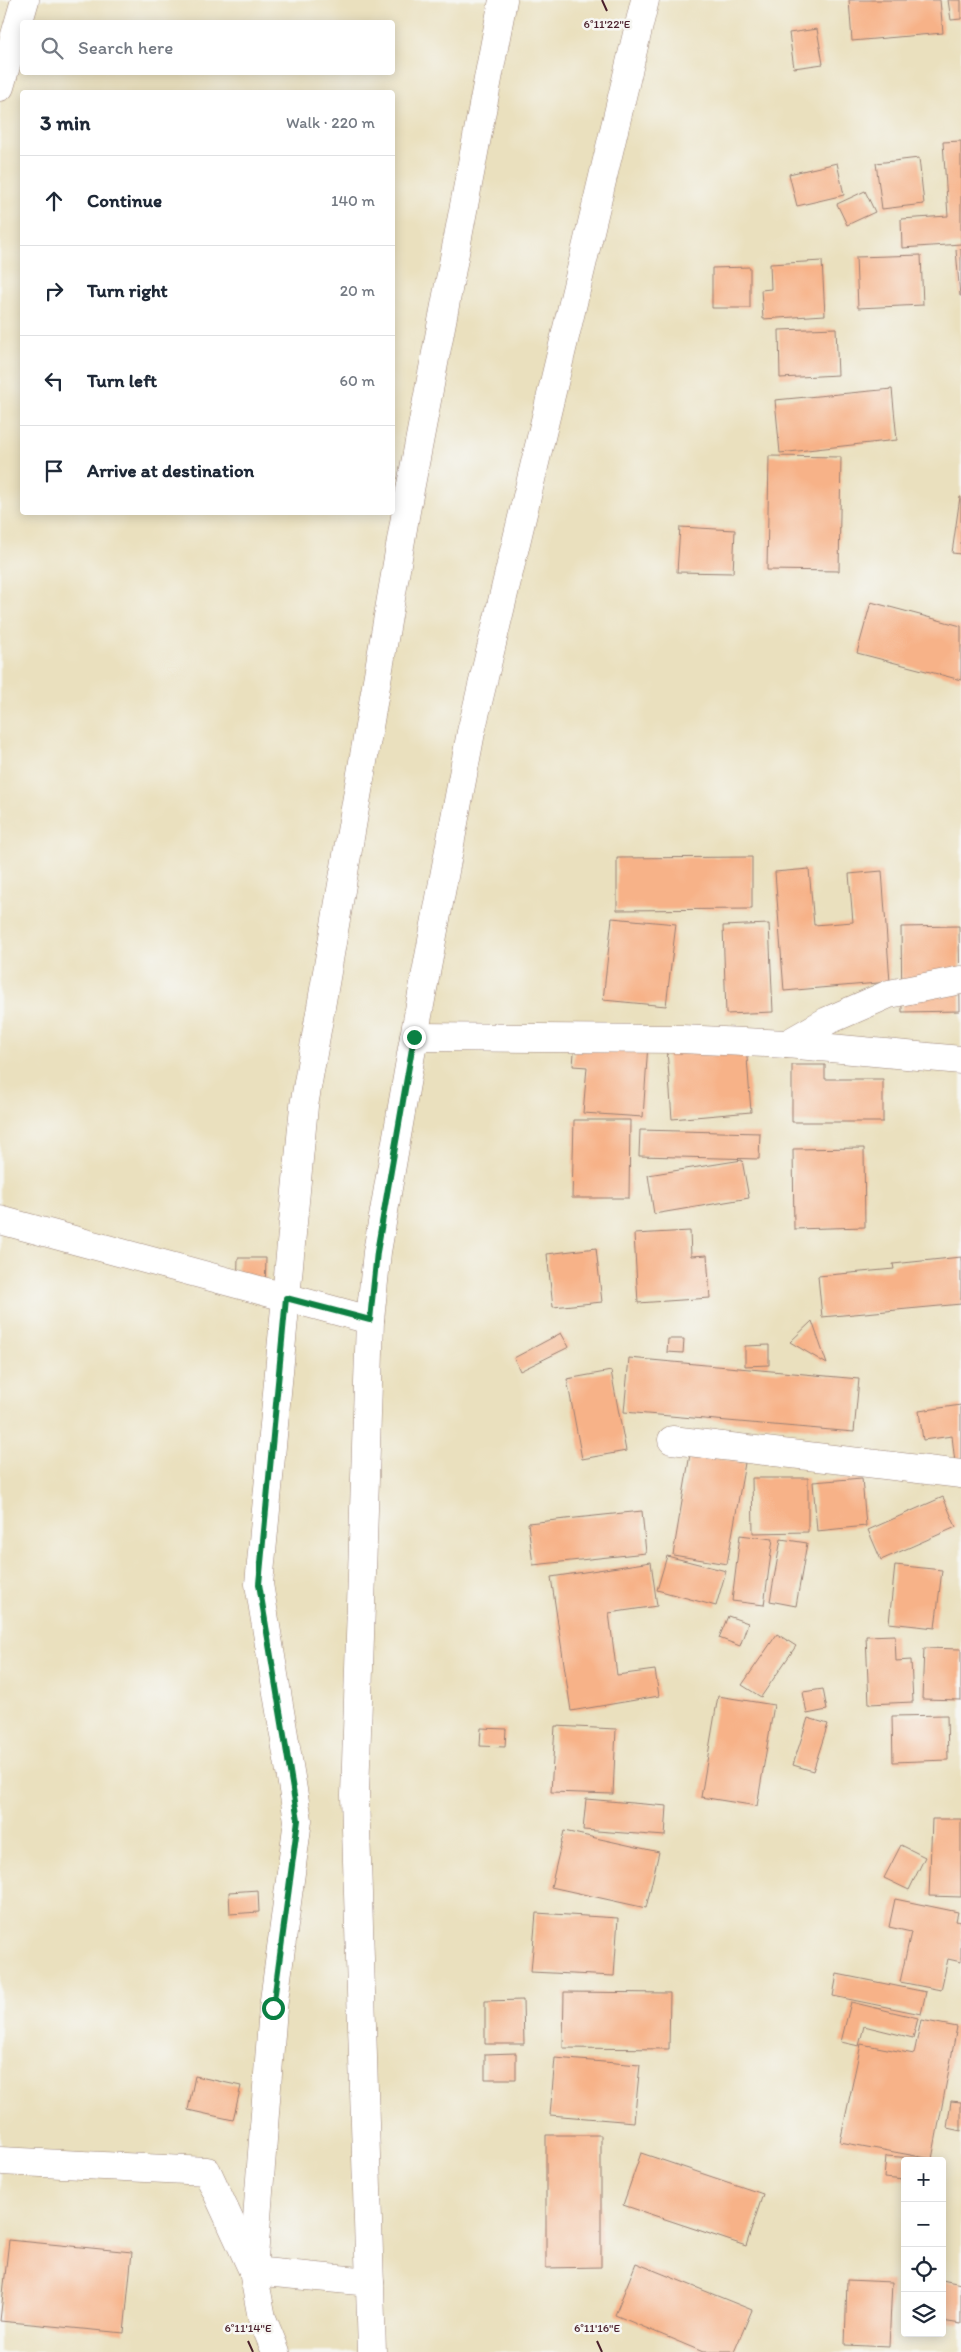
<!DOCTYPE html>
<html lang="en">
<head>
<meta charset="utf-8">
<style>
  :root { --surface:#fff; --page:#f2f2f3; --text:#1f2937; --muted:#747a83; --line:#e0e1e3 }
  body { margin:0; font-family:Itim,sans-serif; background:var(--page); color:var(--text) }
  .controls { position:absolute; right:15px; bottom:15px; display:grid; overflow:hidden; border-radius:5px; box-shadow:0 2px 12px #0003 }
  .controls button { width:45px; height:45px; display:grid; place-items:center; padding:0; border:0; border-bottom:1px solid var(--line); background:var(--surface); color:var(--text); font:25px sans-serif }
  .stop { position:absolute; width:15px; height:15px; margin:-11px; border:4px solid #0b8043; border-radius:50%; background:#fff }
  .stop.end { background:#0b8043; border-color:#fff; box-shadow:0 1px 5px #0008 }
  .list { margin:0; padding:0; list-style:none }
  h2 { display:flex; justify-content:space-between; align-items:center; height:65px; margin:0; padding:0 20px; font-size:21px }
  h2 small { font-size:16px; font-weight:400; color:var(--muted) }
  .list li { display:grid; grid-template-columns:32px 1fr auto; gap:15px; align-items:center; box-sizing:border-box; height:90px; padding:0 20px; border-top:1px solid var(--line) }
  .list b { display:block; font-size:19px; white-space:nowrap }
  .list em { font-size:16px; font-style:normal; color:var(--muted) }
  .icon { flex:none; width:28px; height:28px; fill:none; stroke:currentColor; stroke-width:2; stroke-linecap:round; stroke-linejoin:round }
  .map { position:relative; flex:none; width:961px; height:2352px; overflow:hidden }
  .search { position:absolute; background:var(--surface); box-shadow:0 2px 12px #0003; left:20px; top:20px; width:375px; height:55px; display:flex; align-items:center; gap:12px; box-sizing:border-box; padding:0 18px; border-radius:5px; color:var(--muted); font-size:19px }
  .panel { position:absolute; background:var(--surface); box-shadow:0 2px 12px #0003; left:20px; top:90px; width:375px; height:425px; border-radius:5px }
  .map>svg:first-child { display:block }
  .building { fill:#f7b288 }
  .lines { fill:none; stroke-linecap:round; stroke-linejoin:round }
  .minor-casing { stroke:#9a8074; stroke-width:29 }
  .major-casing { stroke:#9a8074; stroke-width:29 }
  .minor { stroke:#fff; stroke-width:28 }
  .major { stroke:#fff; stroke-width:28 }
  .route { stroke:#0b8043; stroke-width:6 }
  .ticks { fill:none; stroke:#4a1f2b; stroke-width:2 }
  .ticks-label { font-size:12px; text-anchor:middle; fill:#4a1f2b; stroke:#f6f6f2; stroke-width:5; stroke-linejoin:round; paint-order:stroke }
</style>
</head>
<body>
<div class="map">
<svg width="961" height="2352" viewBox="0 0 961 2352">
  <rect width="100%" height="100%" fill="#f6f6f2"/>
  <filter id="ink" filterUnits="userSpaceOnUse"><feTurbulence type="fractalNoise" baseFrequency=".02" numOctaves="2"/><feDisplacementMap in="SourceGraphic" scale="10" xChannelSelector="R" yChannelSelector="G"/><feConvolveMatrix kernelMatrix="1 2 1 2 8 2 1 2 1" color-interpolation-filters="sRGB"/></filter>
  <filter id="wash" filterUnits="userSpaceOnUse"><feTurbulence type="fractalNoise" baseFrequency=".0096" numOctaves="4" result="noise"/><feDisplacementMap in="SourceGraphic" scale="20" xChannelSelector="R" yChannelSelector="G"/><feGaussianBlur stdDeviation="1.12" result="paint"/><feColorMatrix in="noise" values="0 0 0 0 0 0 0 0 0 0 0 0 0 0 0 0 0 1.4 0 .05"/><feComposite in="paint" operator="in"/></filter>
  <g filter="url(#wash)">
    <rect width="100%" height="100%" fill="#eae0be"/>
    <g id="blocks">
      <g class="building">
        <path d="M849 0H940L943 33 852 41Z"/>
        <path d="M948 0H961V19L951 20Z"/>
        <path d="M817 29 823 64 794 68 789 33Z"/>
        <path d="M961 141V244L902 248 901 219 948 216 943 142Z"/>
        <path d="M919 158 924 204 882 209 876 163Z"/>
        <path d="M837 163 844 195 797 206 789 174Z"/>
        <path d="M865 191 875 212 847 225 837 204Z"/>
        <path d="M961 249V296H960L956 250Z"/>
        <path d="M921 255 923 305 858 308 856 257Z"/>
        <path d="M822 261 825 315 763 319 761 290 771 289 770 264Z"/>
        <path d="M750 267V308H712V268Z"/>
        <path d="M836 328 838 375 780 378 779 330Z"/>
        <path d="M892 389 897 440 780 453 775 400Z"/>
        <path d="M769 456 841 457 839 571 767 570Z"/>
        <path d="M960 497H961V554L952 553Z"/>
        <path d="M680 527 735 530 733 573 677 572Z"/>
        <path d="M871 602 961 626V680L857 653Z"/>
        <path d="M752 857V909L617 910V858Z"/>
        <path d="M809 869 814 925 853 922 849 874 882 871 890 982 784 991 775 872Z"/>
        <path d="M612 918 676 924 666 1006 603 1000Z"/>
        <path d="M769 924 773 1012 726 1014 723 926Z"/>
        <path d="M959 926 960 1011 902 1012 901 927Z"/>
        <path d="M575 1039 648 1044 643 1117 583 1113 587 1067 573 1066Z"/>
        <path d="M746 1044 751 1112 672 1119 667 1050Z"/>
        <path d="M792 1065H825V1079H883V1122H792Z"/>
        <path d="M574 1120H630L629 1198H572Z"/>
        <path d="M640 1130 760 1133 759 1159 639 1156Z"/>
        <path d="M864 1148 865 1227 794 1229 793 1149Z"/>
        <path d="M742 1160 749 1198 654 1214 648 1175Z"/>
        <path d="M690 1231 691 1256 707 1255 710 1298 638 1303 634 1234Z"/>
        <path d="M596 1248 602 1302 553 1307 547 1254Z"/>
        <path d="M961 1257V1304L822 1317 818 1276 894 1269 893 1264Z"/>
        <path d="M238 1258H266L265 1293H237Z"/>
        <path d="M812 1321 827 1364 790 1342Z"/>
        <path d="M561 1333 569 1347 520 1371 514 1358Z"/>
        <path d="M668 1339H684L683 1353 667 1352Z"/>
        <path d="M769 1345V1365L745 1366V1346Z"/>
        <path d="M629 1358 859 1379 854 1432 624 1412Z"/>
        <path d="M611 1371 626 1451 582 1459 567 1379Z"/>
        <path d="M961 1405V1463H955L952 1436 923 1440 919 1411Z"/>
        <path d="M690 1454 745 1463 727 1564 673 1555Z"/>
        <path d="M752 1478H808V1532L753 1533Z"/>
        <path d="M862 1478 866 1526 817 1531 813 1482Z"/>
        <path d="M943 1497 956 1527 881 1560 868 1530Z"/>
        <path d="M642 1511 646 1553 533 1565 528 1523Z"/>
        <path d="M740 1535 773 1539 764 1605 732 1601Z"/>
        <path d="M781 1539 807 1543 796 1606 770 1601Z"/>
        <path d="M667 1556 726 1571 716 1606 657 1590Z"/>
        <path d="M651 1562 657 1606 609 1613 617 1675 655 1670 659 1696 571 1711 551 1577Z"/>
        <path d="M895 1565 942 1570 935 1628 889 1623Z"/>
        <path d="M728 1616 748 1623 740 1646 719 1638Z"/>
        <path d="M777 1634 796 1646 761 1697 742 1685Z"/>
        <path d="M895 1635 896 1661 911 1660 913 1702 869 1704 866 1636Z"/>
        <path d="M924 1648 961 1649V1700L922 1699Z"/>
        <path d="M823 1689 827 1710 807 1714 803 1692Z"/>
        <path d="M718 1696 774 1705 757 1806 701 1797Z"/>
        <path d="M947 1715 948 1760 893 1762 892 1716Z"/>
        <path d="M808 1718 828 1724 813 1771 793 1765Z"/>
        <path d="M555 1726 616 1729 613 1794 551 1792Z"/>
        <path d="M481 1728 506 1729 505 1747 480 1746Z"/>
        <path d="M586 1799 667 1806 665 1836 583 1830Z"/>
        <path d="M932 1819H961V1897L929 1896Z"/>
        <path d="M564 1831 659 1852 646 1908 551 1887Z"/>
        <path d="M901 1845 925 1857 909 1890 884 1878Z"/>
        <path d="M258 1890 259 1912 230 1914 229 1892Z"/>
        <path d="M895 1899 958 1912 956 1921 961 1922V1962L948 1959 941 1990 900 1982 911 1932 889 1927Z"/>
        <path d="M536 1913 618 1918 614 1976 531 1972Z"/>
        <path d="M837 1974 926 1992 921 2014 833 1996Z"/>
        <path d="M564 1992 670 1993 669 2049 563 2048Z"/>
        <path d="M523 2000 524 2044H485V2001Z"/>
        <path d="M851 2002 918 2018 913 2038 864 2026 859 2046 841 2042Z"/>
        <path d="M921 2020 957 2027 932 2159 840 2142 861 2044 914 2054Z"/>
        <path d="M516 2053V2079H485V2054Z"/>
        <path d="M555 2058 640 2065 634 2122 550 2115Z"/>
        <path d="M195 2076 241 2086 233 2120 188 2110Z"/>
        <path d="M951 2101 961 2102V2131L947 2128Z"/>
        <path d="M546 2135H601V2267L546 2268Z"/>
        <path d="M641 2153 763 2194 746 2246 623 2205Z"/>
        <path d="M886 2156 926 2159V2161H905V2180L884 2178Z"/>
        <path d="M9 2240 132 2252 124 2333 0 2321Z"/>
        <path d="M636 2263 752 2310 734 2352H703L615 2315Z"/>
        <path d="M847 2280 892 2282 889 2347 845 2345Z"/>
        <path d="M942 2280 961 2284V2324L942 2321Z"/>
      </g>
    </g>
  </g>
  <g filter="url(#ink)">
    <use href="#blocks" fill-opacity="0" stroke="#9a8074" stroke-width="1"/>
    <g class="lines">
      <defs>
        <g id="minor">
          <path d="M0 87 25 0"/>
          <path d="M414 1037 681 1039 787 1044 961 1060"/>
          <path d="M787 1044 827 1021 889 994 961 980"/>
          <path d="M0 1220 370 1320"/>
          <path d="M672 1440 961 1474"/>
          <path d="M0 2161 207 2171 253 2271 370 2282"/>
          <path d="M276 2352 262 2318 253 2271 273 2008 298 1820 259 1584 304 1106 406 511 503 0"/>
        </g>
        <path id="major" d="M372 2352 355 1795 370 1320 377 1252 414 1037 471 732 645 0"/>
      </defs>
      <use href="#minor" class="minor-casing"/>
      <use href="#major" class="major-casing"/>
      <use href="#minor" class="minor"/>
      <use href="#major" class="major"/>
    </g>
  </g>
  <g class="lines" filter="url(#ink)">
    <path class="route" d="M273 2008 298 1820 259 1584 286 1298 370 1320 377 1252 414 1037"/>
  </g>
  <path class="ticks" d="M602 0 607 11M248 2341 253 2352M597 2341 602 2352"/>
  <g class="ticks-label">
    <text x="607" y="28">6°11'22"E</text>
    <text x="248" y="2332">6°11'14"E</text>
    <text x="597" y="2332">6°11'16"E</text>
  </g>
</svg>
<div class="controls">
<button>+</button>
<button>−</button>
<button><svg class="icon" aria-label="locate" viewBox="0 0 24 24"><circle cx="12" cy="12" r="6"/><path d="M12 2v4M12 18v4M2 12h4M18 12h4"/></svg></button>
<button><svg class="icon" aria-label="layers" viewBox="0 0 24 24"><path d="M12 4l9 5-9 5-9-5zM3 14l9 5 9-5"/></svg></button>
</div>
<div class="stop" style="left:273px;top:2008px"></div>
<div class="stop end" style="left:414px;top:1037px"></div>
<div class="search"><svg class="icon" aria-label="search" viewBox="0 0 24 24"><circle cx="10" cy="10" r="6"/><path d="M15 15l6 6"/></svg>Search here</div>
<section class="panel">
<h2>3 min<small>Walk · 220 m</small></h2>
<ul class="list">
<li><svg class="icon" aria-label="ahead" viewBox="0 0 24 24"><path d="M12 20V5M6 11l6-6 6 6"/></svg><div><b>Continue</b></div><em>140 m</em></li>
<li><svg class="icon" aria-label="right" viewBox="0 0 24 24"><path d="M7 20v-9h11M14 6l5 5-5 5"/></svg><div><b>Turn right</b></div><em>20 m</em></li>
<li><svg class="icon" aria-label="left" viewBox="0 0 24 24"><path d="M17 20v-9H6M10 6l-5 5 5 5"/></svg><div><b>Turn left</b></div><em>60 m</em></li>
<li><svg class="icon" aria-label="arrive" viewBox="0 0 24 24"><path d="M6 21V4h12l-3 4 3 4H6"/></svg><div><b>Arrive at destination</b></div></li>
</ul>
</section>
</div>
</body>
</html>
